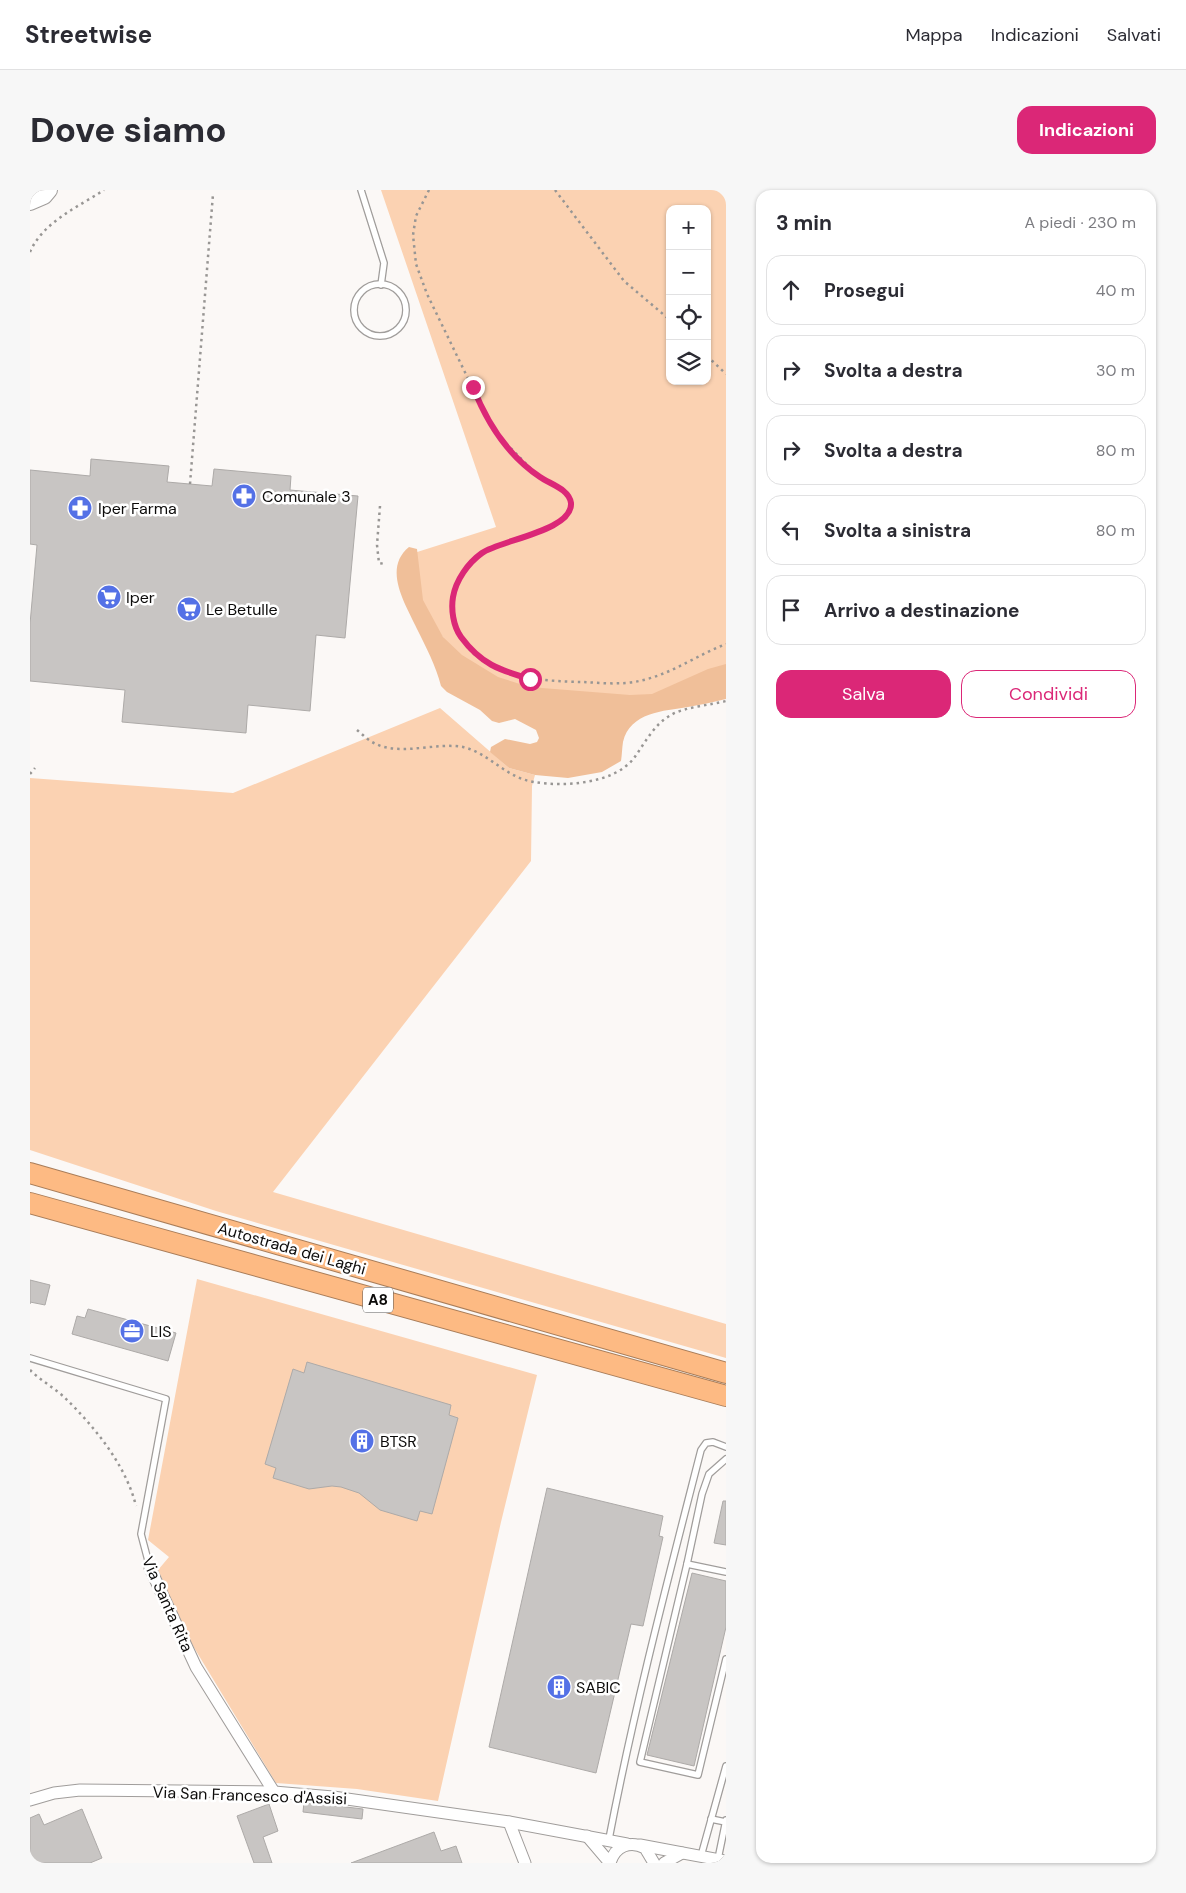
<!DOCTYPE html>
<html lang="it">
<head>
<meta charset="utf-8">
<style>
  :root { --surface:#fff; --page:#f7f7f7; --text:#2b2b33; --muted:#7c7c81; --line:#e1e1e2; --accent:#db2777 }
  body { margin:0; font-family:"DM Sans",sans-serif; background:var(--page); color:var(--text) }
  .controls { position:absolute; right:15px; top:15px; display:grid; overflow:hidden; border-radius:10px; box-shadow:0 1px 4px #0004 }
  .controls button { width:45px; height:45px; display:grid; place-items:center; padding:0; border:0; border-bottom:1px solid var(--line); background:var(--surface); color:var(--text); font:25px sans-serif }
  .stop { position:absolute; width:15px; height:15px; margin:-11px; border:4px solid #db2777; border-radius:50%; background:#fff }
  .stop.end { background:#db2777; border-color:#fff; box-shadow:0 1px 5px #0008 }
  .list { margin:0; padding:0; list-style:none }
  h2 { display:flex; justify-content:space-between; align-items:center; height:65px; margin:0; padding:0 20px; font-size:21px }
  h2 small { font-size:16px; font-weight:400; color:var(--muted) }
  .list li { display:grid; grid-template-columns:32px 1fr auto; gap:15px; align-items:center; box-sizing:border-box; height:70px; margin:0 10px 10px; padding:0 10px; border:1px solid var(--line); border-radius:15px }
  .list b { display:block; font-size:19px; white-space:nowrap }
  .list em { font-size:16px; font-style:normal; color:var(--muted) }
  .actions { display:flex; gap:10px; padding:15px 20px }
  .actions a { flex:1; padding:11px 0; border:1px solid var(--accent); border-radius:15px; text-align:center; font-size:18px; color:var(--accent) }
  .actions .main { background:var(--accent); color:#fff }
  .icon { flex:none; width:28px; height:28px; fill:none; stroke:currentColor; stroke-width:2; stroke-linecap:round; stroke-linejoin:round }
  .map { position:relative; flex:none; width:696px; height:1673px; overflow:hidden; border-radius:15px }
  header { display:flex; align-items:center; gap:30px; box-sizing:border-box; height:70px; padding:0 25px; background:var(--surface); border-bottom:1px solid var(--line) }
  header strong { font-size:24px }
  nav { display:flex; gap:28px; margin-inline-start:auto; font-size:18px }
  .intro { display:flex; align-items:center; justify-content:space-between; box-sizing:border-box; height:120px; padding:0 30px }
  h1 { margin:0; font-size:35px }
  .button { padding:12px 22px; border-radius:15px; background:var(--accent); color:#fff; font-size:18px; font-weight:700 }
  main { display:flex; gap:30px; padding:0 30px }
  aside { flex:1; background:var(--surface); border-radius:15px; box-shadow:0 1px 4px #0004 }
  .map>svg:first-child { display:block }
  .green { fill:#fbd2b2; fill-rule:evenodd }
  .forest { fill:#f0bf99 }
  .building { fill:#c8c5c3; stroke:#adaaa8 }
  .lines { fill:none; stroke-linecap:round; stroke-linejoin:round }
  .service-casing { stroke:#a09d9b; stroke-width:8 }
  .minor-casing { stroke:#a09d9b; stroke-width:13 }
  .secondary-casing { stroke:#a09d9b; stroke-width:18 }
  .motorway-casing { stroke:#a97d59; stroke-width:22 }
  .path { stroke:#989694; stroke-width:2.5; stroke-dasharray:2.5 4; stroke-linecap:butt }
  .service { stroke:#fff; stroke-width:5.5 }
  .minor { stroke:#fff; stroke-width:11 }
  .secondary { stroke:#fff; stroke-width:16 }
  .motorway { stroke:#fdba83; stroke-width:20 }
  .route { stroke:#db2777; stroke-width:6 }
  .labels { text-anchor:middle; stroke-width:5; stroke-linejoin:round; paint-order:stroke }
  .shield { fill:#fff; stroke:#555454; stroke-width:1 }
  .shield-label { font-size:15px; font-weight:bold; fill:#0c0b0a }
  .poi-label { font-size:16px; fill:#0c0b0a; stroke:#fff; text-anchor:start }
  .street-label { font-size:16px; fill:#0c0b0a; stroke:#fff }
</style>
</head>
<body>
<header>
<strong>Streetwise</strong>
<nav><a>Mappa</a><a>Indicazioni</a><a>Salvati</a></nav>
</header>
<div class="intro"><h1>Dove siamo</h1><a class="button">Indicazioni</a></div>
<main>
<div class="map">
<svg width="696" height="1673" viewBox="0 0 696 1673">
  <rect width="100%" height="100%" fill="#fbf8f6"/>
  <g class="green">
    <path d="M351 0H696V478L630 505 494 510 421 458 387 413 384 363 466 337ZM640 19H677V191H640Z"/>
    <path d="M410 518 479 578 505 585 502 596 501 671 243 1002 696 1134V1168L186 1021 0 960V588L203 603Z"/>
    <path d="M167 1089 507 1185 471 1332 408 1611 327 1599 246 1593 157 1446 128 1380 139 1367 118 1350Z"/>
  </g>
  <path class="forest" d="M379 357 387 359 393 410 413 447 432 465 468 487 490 494 512 498 600 505 622 504 678 479 696 474V509C683 512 670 515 658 517 634 521 600 522 593 552 592 558 592 565 591 571L572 582 538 588 505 585 479 578 460 562 461 557 475 549 500 554 507 552 509 548 506 540 485 529 469 533 462 531 450 520 417 502 411 496C406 476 396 457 387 439 376 415 352 379 379 357Z"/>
  <g class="building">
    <path d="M61 269 139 276 137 292 182 296 184 279 261 286 260 300 328 306 315 448 286 445 280 521 218 515 216 543 92 532 95 500 0 491V434L7 355 0 354V280L60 286Z"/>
    <path d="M0 1090 20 1095 15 1115 0 1112V1114Z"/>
    <path d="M58 1119 146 1143 138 1171 42 1144 47 1126 55 1128Z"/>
    <path d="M277 1172 421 1215 419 1225 428 1228 402 1324 390 1321 387 1331 350 1320 329 1303 311 1297 302 1296 279 1299 243 1288 246 1278 235 1274 263 1179 274 1183Z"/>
    <path d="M517 1298 633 1326 629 1346 633 1347 613 1436 601 1434 566 1583 459 1557Z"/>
    <path d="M693 1311H696V1355L684 1353Z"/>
    <path d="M662 1383 696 1391V1437L664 1576 617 1565Z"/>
    <path d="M274 1612 333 1619 332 1629 273 1622Z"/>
    <path d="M239 1614 248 1641 233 1647 242 1673H224L207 1626Z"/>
    <path d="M52 1619 72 1668 60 1673H0V1628L9 1624 14 1635Z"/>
    <path d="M404 1642 411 1661 426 1656 432 1673H321Z"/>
  </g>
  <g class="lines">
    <defs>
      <g id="service">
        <path d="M331 0 354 73 351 95"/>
        <circle cx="350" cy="120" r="26"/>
        <path d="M0 1168 136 1209 111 1344 120 1378"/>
        <path d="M696 1269 679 1284 672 1304 657 1374 610 1572 668 1585 696 1469"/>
        <path d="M657 1374 696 1382"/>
        <path d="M681 1629 696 1632"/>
        <path d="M579 1649C604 1518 638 1389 671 1260L676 1253 683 1252 696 1257"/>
        <path d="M671 1666 696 1576"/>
        <path d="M688 1669 696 1630"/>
      </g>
      <g id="minor">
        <path d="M120 1378 166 1477 244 1602"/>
        <path d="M0 1610 24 1603 50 1600 244 1602 303 1607 479 1632 597 1654"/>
        <path d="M479 1632 495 1673"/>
        <path d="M557 1646 580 1673"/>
        <path d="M610 1655 696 1671"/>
        <path d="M580 1673C585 1656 600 1650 615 1658L624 1673"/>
        <path d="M634 1673 652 1663"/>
      </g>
      <path id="secondary" d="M0 12 14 6 19 0"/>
      <g id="motorway">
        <path d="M0 983 696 1183"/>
        <path d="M0 1013 696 1206"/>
      </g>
    </defs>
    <use href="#service" class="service-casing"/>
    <use href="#minor" class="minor-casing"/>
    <use href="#secondary" class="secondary-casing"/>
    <use href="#motorway" class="motorway-casing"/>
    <g class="path">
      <path d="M399 0 386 26 383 45 386 74 397 104 463 240 510 288 536 303 541 313 538 326C508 347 466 347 441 374 424 392 418 413 426 436 444 488 507 491 553 492 571 493 592 495 609 491 640 485 667 465 696 454"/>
      <path d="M525 0 594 91 640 130"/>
      <path d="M0 62C13 32 48 17 74 0"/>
      <path d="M677 166 696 184"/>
      <path d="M160 294 183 4"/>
      <path d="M350 316 347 355 349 373 355 374"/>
      <path d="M327 540C333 545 339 551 346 554 371 566 407 552 433 557 459 563 476 588 504 592 534 597 584 594 604 568 615 553 624 534 641 525 654 517 681 515 696 511"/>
      <path d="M0 584 5 578"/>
      <path d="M0 1180C10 1190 23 1197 34 1207 64 1236 96 1275 106 1316"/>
    </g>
    <use href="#service" class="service"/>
    <use href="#minor" class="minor"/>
    <use href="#secondary" class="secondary"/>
    <use href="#motorway" class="motorway"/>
  </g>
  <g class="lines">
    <path class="route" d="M443 197C457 233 477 265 510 287 520 294 539 299 541 313 543 341 470 350 452 363 438 373 426 390 423 407 421 419 423 436 431 447 451 474 469 480 500 489"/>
  </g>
  <defs>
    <symbol id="pharmacy-disc" viewBox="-11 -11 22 22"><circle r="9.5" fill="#5471e6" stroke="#fff"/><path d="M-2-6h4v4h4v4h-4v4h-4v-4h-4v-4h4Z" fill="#fff"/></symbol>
    <symbol id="supermarket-disc" viewBox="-11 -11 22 22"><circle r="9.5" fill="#5471e6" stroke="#fff"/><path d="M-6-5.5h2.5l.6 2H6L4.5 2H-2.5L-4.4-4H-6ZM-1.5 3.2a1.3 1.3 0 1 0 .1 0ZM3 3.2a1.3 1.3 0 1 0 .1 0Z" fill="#fff"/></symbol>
    <symbol id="office-disc" viewBox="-11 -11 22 22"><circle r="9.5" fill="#5471e6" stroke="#fff"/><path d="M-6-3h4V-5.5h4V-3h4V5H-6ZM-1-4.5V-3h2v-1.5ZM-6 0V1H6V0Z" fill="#fff"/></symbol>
    <symbol id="building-disc" viewBox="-11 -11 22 22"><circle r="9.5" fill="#5471e6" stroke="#fff"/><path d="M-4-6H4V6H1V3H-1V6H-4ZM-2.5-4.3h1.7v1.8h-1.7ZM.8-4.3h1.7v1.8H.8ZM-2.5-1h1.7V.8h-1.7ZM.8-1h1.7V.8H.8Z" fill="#fff"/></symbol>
  </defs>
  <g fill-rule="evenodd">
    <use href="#pharmacy-disc" x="200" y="292" width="28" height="28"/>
    <use href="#pharmacy-disc" x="36" y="304" width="28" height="28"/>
    <use href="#supermarket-disc" x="65" y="393" width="28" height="28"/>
    <use href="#supermarket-disc" x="145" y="405" width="28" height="28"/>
    <use href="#office-disc" x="88" y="1127" width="28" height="28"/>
    <use href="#building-disc" x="318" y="1237" width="28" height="28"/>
    <use href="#building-disc" x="515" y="1483" width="28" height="28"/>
  </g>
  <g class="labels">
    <rect class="shield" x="333" y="1097.5" width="30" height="25" rx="4"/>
    <g class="shield-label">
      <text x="348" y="1115">A8</text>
    </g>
    <g class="poi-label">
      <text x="232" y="312">Comunale 3</text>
      <text x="68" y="324">Iper Farma</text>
      <text x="96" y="413">Iper</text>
      <text x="176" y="425">Le Betulle</text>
      <text x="120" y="1147">LIS</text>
      <text x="350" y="1257">BTSR</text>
      <text x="546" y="1503">SABIC</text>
    </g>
    <g class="street-label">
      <text transform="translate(262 1058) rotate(16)" y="6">Autostrada dei Laghi</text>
      <text transform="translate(138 1414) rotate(66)" y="6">Via Santa Rita</text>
      <text transform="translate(220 1605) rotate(2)" y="6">Via San Francesco d'Assisi</text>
    </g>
  </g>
</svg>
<div class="controls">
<button>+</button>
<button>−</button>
<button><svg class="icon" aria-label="locate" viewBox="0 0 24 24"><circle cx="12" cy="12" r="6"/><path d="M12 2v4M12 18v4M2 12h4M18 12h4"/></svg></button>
<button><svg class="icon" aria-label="layers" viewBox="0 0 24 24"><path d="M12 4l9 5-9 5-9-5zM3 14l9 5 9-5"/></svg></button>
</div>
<div class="stop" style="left:500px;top:489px"></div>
<div class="stop end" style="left:443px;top:197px"></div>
</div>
<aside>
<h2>3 min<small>A piedi · 230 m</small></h2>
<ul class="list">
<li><svg class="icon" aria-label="ahead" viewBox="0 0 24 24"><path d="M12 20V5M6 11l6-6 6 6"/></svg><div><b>Prosegui</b></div><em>40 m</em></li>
<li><svg class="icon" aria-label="right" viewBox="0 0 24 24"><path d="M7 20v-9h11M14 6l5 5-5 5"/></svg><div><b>Svolta a destra</b></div><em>30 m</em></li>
<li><svg class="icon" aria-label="right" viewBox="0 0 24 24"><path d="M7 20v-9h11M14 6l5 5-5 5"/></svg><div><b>Svolta a destra</b></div><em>80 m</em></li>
<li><svg class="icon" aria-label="left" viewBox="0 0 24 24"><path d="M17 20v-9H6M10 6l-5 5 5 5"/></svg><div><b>Svolta a sinistra</b></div><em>80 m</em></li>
<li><svg class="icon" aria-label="arrive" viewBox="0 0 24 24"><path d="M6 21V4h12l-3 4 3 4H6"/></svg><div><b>Arrivo a destinazione</b></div></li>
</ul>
<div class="actions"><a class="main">Salva</a><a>Condividi</a></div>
</aside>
</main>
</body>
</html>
